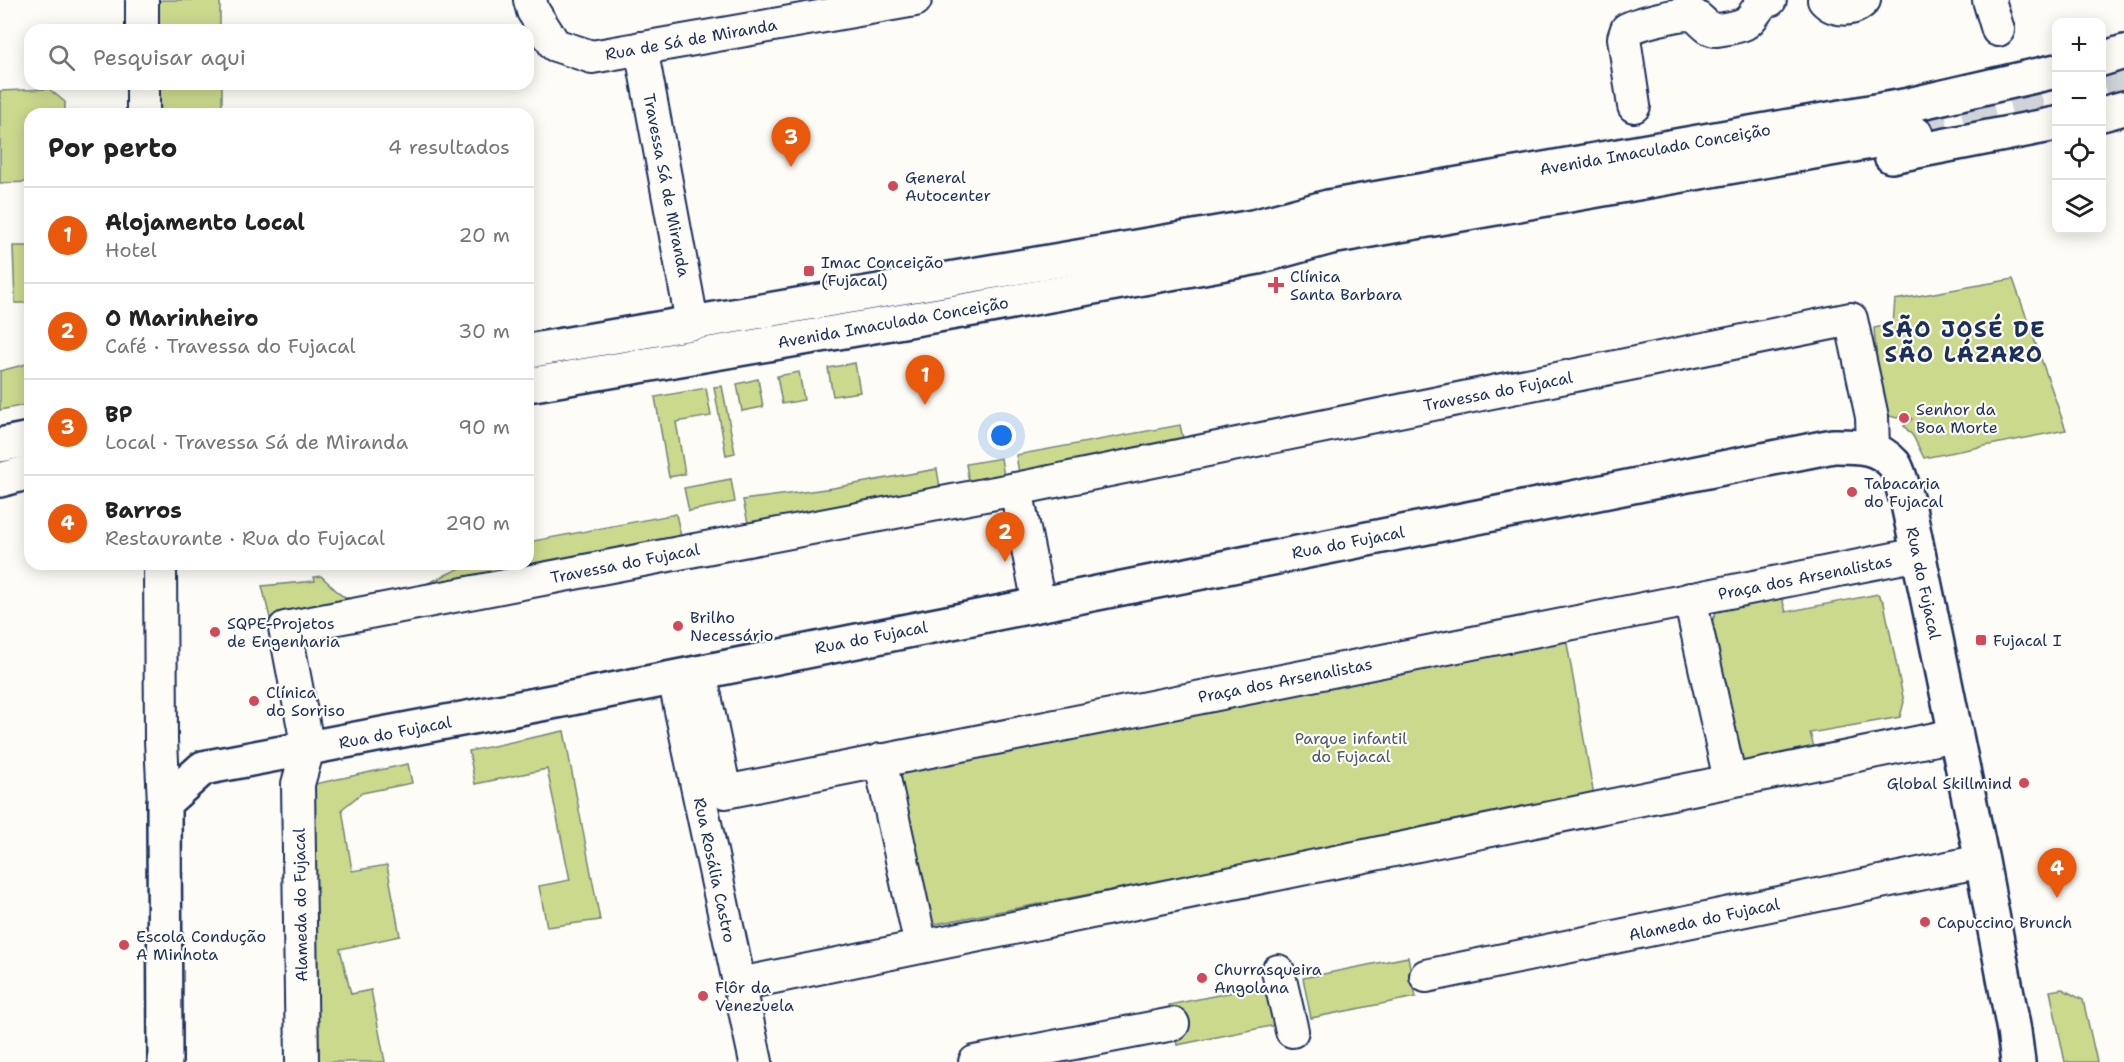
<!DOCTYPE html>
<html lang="pt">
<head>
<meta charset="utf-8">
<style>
  :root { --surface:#fff; --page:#f2f2f2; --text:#222; --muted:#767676; --line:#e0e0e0; --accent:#ea580c }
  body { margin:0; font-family:"Shantell Sans",sans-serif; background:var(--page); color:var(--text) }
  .controls { position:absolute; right:18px; top:18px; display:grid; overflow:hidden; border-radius:12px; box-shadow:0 3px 15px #0003 }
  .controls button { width:54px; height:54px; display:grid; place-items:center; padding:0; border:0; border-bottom:2px solid var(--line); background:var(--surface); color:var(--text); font:30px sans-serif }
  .you { position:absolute; left:1002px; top:436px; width:21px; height:21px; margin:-15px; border:4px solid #fff; border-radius:50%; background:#1a73e8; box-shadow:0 0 0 9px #1a73e833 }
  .badge { display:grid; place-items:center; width:39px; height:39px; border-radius:50%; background:var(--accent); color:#fff; font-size:20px; font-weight:700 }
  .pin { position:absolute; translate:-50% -50px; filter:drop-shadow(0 2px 3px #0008) }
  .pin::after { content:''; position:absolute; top:32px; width:21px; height:18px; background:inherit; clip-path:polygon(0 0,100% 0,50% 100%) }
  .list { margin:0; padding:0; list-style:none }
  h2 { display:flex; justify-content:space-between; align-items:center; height:78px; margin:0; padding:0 24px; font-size:26px }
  h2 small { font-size:20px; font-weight:400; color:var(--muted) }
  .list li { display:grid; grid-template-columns:39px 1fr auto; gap:18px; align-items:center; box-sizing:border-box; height:96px; padding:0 24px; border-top:2px solid var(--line) }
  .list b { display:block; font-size:22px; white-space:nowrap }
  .list p { margin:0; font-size:20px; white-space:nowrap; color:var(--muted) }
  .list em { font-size:20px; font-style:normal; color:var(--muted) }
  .icon { flex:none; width:33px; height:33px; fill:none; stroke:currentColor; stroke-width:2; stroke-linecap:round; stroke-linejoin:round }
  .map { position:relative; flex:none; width:2124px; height:1062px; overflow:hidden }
  .search { position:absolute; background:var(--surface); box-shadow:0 3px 15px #0003; left:24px; top:24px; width:510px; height:66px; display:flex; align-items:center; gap:15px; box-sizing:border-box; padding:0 21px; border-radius:18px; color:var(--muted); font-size:22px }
  .panel { position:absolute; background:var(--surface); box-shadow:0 3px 15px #0003; left:24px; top:108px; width:510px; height:462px; border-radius:18px }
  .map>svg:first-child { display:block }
  .green { fill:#cbd98d; stroke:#738476; stroke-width:1.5 }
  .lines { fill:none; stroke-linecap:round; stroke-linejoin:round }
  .major-tunnel { stroke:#d0d3d8; stroke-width:33; stroke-dasharray:33 16; stroke-linecap:butt }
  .minor-casing { stroke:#1b2f5e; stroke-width:36 }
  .major-casing { stroke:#1b2f5e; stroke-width:38 }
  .minor { stroke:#fdfcf7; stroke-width:32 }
  .major { stroke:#fdfcf7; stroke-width:33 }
  .poi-dot { fill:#d1495b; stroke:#fdfcf7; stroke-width:2 }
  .labels { text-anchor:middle; stroke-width:4.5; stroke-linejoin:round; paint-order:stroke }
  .street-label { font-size:16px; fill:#1b2f5e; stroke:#fdfcf7 }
  .poi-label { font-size:16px; fill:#1b2f5e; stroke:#fdfcf7; text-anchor:start }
  .park-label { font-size:16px; fill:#475a6a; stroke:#fdfcf7 }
  .district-label { font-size:22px; font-weight:bold; letter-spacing:1.5px; fill:#1b2f5e; stroke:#fdfcf7 }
</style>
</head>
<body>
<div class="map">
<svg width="2124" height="1062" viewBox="0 0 2124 1062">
  <rect width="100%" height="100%" fill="#fdfcf7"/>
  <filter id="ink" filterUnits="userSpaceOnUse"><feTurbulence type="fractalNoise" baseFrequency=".0167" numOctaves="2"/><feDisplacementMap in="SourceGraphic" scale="12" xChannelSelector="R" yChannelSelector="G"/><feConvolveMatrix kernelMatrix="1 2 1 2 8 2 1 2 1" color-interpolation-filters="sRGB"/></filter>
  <g filter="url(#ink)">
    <g class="green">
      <path d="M163 0H220V30H155L153 2Z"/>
      <path d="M159 84H222V114H161Z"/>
      <path d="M49 89 65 102V114H30V182L0 183V91Z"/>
      <path d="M13 246H30V303H15Z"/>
      <path d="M2013 279 2066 430 1924 458 1913 436 1904 426 1912 419 1905 412 1897 418 1878 413 1879 385 1874 328 1893 324 1895 300Z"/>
      <path d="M30 363V404L0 410V371Z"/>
      <path d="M855 363 860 392 833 396 828 368Z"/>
      <path d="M799 372 804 400 782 404 777 376Z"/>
      <path d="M758 379 763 407 742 411 737 384Z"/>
      <path d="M722 386 735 453 726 455 714 387Z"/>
      <path d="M706 388 711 416 676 422 685 474 669 477 655 397Z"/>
      <path d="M1180 425 1184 443 1019 473 1016 455Z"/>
      <path d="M1001 458 1004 477 969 483 966 464Z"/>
      <path d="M937 469 940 488 748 523 743 500 833 488Z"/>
      <path d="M731 479 735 502 689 511 684 488Z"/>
      <path d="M676 514 681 537 374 600 424 585 469 564H528V542Z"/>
      <path d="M321 576 341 595 357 602 270 618 262 586 315 581 314 577Z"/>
      <path d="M1878 594 1884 603 1904 702 1900 717 1810 733 1816 754 1755 769 1737 757 1709 628 1718 609 1781 595 1786 612Z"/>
      <path d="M1566 638 1594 796 925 926 894 772Z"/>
      <path d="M564 731 600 920 547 927 539 886 570 880 547 769 475 784 469 751Z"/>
      <path d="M408 764 412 783 362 793 342 809 352 871 387 865 400 936 340 949 351 994 371 990 385 1062H313L310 785Z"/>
      <path d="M1408 957 1416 997 1311 1018 1303 978Z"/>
      <path d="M1267 985 1276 1025 1177 1045 1169 1005Z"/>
      <path d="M2062 989 2083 1000 2097 1062H2065L2050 991Z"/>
    </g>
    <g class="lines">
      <g class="major-tunnel">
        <path d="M2102 79 2124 72"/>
        <path d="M1913 121 2056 90"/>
      </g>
      <defs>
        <g id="minor">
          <path d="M142 0V30"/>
          <path d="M530 0 533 11 555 45 592 57 915 0"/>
          <path d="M1824 0C1834 11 1853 12 1864 0"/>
          <path d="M1989 0 1998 30"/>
          <path d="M641 48 692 322"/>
          <path d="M143 84V114"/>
          <path d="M1634 106 1624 38 1627 29C1637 24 1679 13 1690 14 1701 16 1705 30 1717 30 1724 29 1738 27 1744 24 1756 18 1756 3 1770 0"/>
          <path d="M1016 489 1039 604"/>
          <path d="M160 564 161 740 164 803"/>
          <path d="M1690 599 1730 780"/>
          <path d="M700 672 725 792 1919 554"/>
          <path d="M674 678 756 1062"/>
          <path d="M880 760 921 946"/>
          <path d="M1278 971 1292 1031"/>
          <path d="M1426 976 1982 861"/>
          <path d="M740 984 1955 735"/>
          <path d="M302 1062 298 784 308 749 285 628 1016 489 1851 319 1872 417 1873 448"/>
          <path d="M975 1062 1173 1024"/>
        </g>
        <g id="major">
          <path d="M2102 59 2124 52"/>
          <path d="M2102 114 2124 108"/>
          <path d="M1891 156 2056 124"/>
          <path d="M528 351 1253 227 1328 207 1904 106 2056 71"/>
          <path d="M528 385 979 308 1258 257 1331 237 1916 134"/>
          <path d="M0 445 30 439"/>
          <path d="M0 480 30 472"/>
          <path d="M165 1062 164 803 203 768 562 700 1833 446C1856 446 1877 445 1894 464 1900 472 1904 494 1908 504L1982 861 2014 1031 2018 1062"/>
        </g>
      </defs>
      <use href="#minor" class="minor-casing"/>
      <use href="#major" class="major-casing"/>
      <use href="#minor" class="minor"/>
      <use href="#major" class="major"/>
    </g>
  </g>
  <g class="poi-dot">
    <circle cx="893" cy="186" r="6"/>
    <rect x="803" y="265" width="12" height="12" rx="3"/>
    <path d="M1273 276h6v6h6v6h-6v6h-6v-6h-6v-6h6z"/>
    <circle cx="1904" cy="418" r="6"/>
    <circle cx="1852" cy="492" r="6"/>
    <circle cx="678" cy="626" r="6"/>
    <circle cx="215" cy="632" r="6"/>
    <rect x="1975" y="634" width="12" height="12" rx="3"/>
    <circle cx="254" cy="701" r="6"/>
    <circle cx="2024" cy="783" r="6"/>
    <circle cx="1925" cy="922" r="6"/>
    <circle cx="124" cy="945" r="6"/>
    <circle cx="1202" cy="978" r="6"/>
    <circle cx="703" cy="996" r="6"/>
  </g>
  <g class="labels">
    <g class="street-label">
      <text transform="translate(691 39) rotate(-10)" y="6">Rua de Sá de Miranda</text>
      <text transform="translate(1655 149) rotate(-10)" y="6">Avenida Imaculada Conceição</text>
      <text transform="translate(667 185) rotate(79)" y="6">Travessa Sá de Miranda</text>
      <text transform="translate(893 322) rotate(-10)" y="6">Avenida Imaculada Conceição</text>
      <text transform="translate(1498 391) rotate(-11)" y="6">Travessa do Fujacal</text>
      <text transform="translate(1348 542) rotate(-11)" y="6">Rua do Fujacal</text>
      <text transform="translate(625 563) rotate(-11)" y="6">Travessa do Fujacal</text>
      <text transform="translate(1805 577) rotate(-11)" y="6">Praça dos Arsenalistas</text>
      <text transform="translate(1924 583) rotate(78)" y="6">Rua do Fujacal</text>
      <text transform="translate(871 637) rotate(-11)" y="6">Rua do Fujacal</text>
      <text transform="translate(1285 680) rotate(-11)" y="6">Praça dos Arsenalistas</text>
      <text transform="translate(395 732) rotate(-11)" y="6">Rua do Fujacal</text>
      <text transform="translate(715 870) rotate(78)" y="6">Rua Rosália Castro</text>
      <text transform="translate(300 905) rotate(-91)" y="6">Alameda do Fujacal</text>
      <text transform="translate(1704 919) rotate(-12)" y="6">Alameda do Fujacal</text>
    </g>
    <g class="poi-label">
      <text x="905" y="183">General<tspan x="905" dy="18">Autocenter</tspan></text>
      <text x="821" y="268">Imac Conceição<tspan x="821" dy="18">(Fujacal)</tspan></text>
      <text x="1290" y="282">Clínica<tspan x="1290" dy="18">Santa Barbara</tspan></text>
      <text x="1916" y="415">Senhor da<tspan x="1916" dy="18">Boa Morte</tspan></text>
      <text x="1864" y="489">Tabacaria<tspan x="1864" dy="18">do Fujacal</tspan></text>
      <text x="690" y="623">Brilho<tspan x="690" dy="18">Necessário</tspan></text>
      <text x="227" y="629">SQPE-Projetos<tspan x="227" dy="18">de Engenharia</tspan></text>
      <text x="1993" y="646">Fujacal I</text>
      <text x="266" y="698">Clínica<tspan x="266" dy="18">do Sorriso</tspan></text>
      <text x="2012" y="789" text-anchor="end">Global Skillmind</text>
      <text x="1937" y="928">Capuccino Brunch</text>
      <text x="136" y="942">Escola Condução<tspan x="136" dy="18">A Minhota</tspan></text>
      <text x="1214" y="975">Churrasqueira<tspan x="1214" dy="18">Angolana</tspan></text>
      <text x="715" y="993">Flôr da<tspan x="715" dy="18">Venezuela</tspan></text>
    </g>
    <g class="park-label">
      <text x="1351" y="744">Parque infantil<tspan x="1351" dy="18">do Fujacal</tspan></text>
    </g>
    <g class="district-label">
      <text x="1964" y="337">SÃO JOSÉ DE<tspan x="1964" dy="25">SÃO LÁZARO</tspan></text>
    </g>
  </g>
</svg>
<div class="controls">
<button>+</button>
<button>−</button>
<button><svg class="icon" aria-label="locate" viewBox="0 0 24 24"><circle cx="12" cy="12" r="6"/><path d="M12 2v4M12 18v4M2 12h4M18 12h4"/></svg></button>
<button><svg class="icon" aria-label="layers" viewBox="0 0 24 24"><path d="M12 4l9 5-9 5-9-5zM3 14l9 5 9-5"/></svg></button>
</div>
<div class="you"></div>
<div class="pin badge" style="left:925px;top:405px">1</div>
<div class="pin badge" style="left:1005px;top:562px">2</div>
<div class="pin badge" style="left:791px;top:167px">3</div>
<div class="pin badge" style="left:2057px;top:898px">4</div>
<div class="search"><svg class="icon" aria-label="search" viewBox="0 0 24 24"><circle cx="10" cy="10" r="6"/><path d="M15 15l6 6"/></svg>Pesquisar aqui</div>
<section class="panel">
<h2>Por perto<small>4 resultados</small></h2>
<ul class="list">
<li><span class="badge">1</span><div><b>Alojamento Local</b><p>Hotel</p></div><em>20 m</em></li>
<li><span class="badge">2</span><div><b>O Marinheiro</b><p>Café · Travessa do Fujacal</p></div><em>30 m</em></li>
<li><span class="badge">3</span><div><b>BP</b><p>Local · Travessa Sá de Miranda</p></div><em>90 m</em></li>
<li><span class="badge">4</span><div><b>Barros</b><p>Restaurante · Rua do Fujacal</p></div><em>290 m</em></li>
</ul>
</section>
</div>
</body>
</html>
